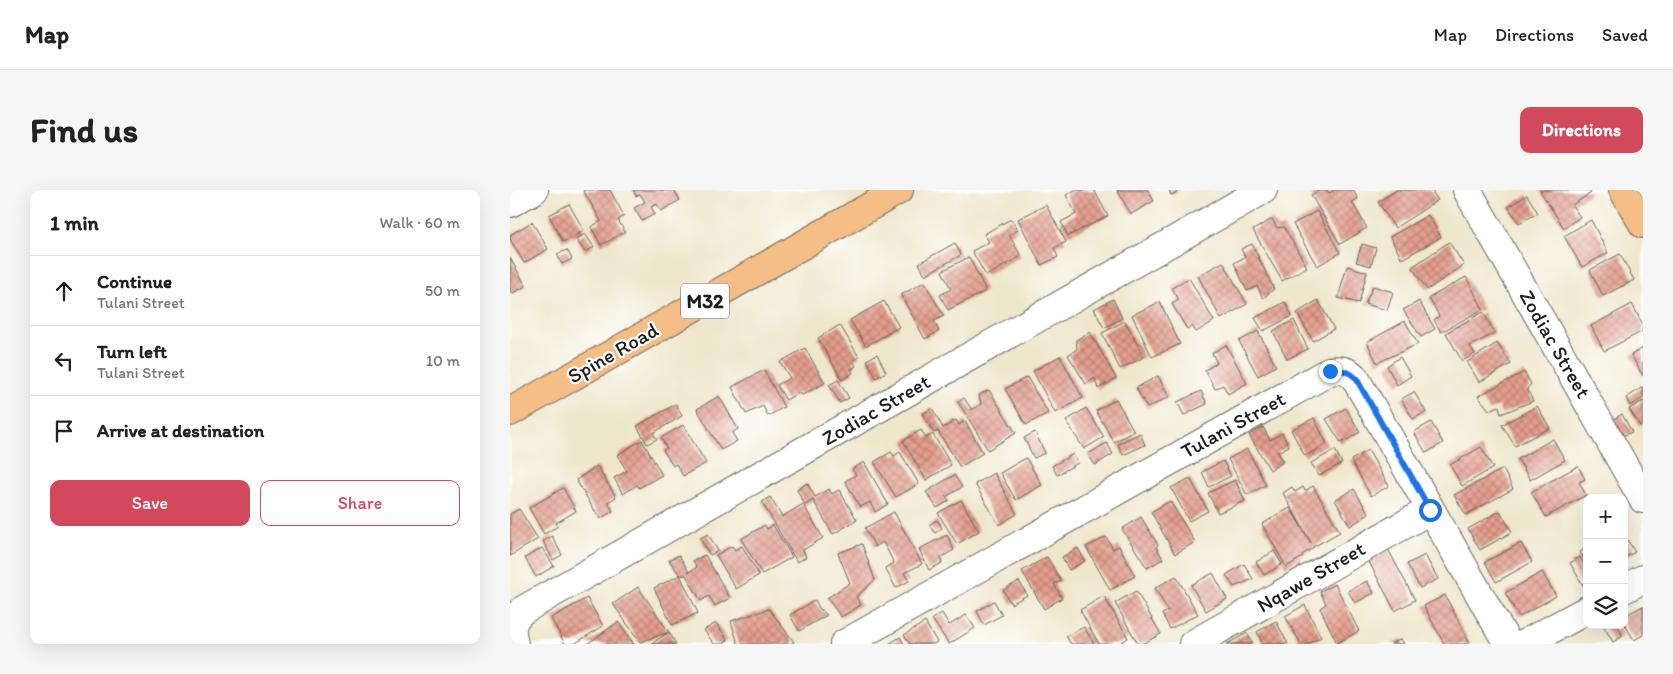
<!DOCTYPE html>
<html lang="en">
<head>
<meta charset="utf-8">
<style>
  :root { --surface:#fff; --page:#f6f6f6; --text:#222; --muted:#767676; --line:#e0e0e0; --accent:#d1495b }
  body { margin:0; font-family:Itim,sans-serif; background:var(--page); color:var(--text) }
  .controls { position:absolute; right:15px; bottom:15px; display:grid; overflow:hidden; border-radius:10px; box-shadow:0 5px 20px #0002 }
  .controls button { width:45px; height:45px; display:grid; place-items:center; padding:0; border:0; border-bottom:1px solid var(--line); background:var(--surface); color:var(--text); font:25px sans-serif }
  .stop { position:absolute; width:15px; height:15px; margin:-11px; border:4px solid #1a73e8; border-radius:50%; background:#fff }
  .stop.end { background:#1a73e8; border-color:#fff; box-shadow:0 1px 5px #0008 }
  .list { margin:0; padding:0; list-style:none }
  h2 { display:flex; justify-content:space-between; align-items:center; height:65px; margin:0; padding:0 20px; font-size:21px }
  h2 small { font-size:16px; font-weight:400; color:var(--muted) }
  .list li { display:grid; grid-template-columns:32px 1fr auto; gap:15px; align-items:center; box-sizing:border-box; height:70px; padding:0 20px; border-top:1px solid var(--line) }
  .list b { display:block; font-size:19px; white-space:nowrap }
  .list p { margin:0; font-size:16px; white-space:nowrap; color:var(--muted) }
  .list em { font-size:16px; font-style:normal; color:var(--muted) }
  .actions { display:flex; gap:10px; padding:15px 20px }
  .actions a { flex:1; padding:11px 0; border:1px solid var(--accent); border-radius:10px; text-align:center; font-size:18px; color:var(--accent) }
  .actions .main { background:var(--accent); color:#fff }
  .icon { flex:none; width:28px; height:28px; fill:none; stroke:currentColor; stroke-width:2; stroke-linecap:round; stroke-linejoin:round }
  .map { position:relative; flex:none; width:1133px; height:454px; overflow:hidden; border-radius:10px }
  header { display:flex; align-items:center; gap:30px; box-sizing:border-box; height:70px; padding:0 25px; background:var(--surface); border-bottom:1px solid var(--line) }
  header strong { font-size:24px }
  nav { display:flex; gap:28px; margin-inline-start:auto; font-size:18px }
  .intro { display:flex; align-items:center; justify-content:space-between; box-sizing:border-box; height:120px; padding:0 30px }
  h1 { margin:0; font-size:35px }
  .button { padding:12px 22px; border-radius:10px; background:var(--accent); color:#fff; font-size:18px; font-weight:700 }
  main { display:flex; gap:30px; padding:0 30px }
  aside { flex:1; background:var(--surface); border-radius:10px; box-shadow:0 5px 20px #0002 }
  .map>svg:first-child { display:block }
  .building { fill:url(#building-cross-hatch) }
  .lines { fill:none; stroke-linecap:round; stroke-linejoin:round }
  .minor-casing { stroke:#66635a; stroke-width:30 }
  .major-casing { stroke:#66635a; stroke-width:30 }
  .minor { stroke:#fff; stroke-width:28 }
  .major { stroke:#f6be87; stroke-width:28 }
  .route { stroke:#1a73e8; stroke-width:6 }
  .labels { text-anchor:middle; stroke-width:4.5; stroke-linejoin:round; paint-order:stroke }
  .shield { fill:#fff; stroke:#606060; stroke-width:1 }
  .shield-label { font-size:20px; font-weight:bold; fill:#1c1c1c }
  .street-label { font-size:21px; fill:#1c1c1c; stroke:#fff }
</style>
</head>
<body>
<header>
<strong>Map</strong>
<nav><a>Map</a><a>Directions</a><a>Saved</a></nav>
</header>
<div class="intro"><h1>Find us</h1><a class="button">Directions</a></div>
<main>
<aside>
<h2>1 min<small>Walk · 60 m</small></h2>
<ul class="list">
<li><svg class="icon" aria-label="ahead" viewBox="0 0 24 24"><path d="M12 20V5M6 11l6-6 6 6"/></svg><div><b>Continue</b><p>Tulani Street</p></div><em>50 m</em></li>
<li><svg class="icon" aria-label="left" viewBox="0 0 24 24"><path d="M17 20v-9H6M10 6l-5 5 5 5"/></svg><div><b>Turn left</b><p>Tulani Street</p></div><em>10 m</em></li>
<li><svg class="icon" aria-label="arrive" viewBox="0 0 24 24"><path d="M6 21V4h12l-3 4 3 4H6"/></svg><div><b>Arrive at destination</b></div></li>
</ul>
<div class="actions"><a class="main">Save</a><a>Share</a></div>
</aside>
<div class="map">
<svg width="1133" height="454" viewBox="0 0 1133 454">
  <defs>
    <pattern id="building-cross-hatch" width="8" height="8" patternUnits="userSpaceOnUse" patternTransform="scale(1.25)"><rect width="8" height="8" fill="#e49d8d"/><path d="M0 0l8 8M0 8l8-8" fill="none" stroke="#b87f72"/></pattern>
  </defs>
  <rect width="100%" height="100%" fill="#fff"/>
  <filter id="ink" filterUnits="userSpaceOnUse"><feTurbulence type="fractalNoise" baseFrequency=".02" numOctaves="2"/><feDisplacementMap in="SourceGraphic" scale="10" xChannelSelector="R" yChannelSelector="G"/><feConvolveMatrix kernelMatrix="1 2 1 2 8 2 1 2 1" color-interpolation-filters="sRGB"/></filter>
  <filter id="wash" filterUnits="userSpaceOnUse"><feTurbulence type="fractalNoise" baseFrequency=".0096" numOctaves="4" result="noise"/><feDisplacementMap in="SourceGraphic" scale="20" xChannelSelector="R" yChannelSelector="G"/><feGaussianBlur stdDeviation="1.12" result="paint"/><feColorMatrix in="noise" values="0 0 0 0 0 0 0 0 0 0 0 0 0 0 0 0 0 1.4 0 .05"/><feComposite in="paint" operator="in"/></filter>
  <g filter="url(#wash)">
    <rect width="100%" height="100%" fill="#efe7cc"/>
    <g id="blocks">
      <g class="building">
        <path d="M73 0H100L114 26 108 30 115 42 91 55 81 37 91 31Z"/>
        <path d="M123 0H152L153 1 164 0 170 10 151 21 147 14 141 17 145 24 132 31 124 18 135 12 130 4 126 6Z"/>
        <path d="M565 0H584L598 26 558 46 551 32 566 24 556 5Z"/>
        <path d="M607 0H638L644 11 621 24Z"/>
        <path d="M659 0H671L661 5Z"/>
        <path d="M810 0H817L819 3 825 0H843L848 9 842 12 857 38 830 54 801 5Z"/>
        <path d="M887 0H921L928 10 885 38 868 12Z"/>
        <path d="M1032 0H1078L1081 3 1062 15 1070 27 1054 38 1030 1Z"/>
        <path d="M1017 5 1028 23 1009 33 998 17Z"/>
        <path d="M59 14 74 41 53 52 39 25Z"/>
        <path d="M536 15 556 52 544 58 548 67 531 75 508 29Z"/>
        <path d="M807 21 830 63 807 76 783 34Z"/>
        <path d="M918 25 931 47 892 69 880 47Z"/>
        <path d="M501 29 508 40 499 45 511 66 476 86 462 61 479 52 474 44Z"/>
        <path d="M762 29 767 38 774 37 797 77 772 91 743 40Z"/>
        <path d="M1081 30 1098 63 1072 77 1054 46Z"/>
        <path d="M22 32 38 59 14 73 0 49V45Z"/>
        <path d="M75 44 84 57 75 62 66 49Z"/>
        <path d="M939 52 954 75 917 100 902 77Z"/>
        <path d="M445 53 451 65 415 85 409 73Z"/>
        <path d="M742 54 764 99 753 108 747 96 737 101 724 73 735 67 731 59Z"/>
        <path d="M852 54 866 58 861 76 846 72Z"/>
        <path d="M57 60 62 69 52 74 47 64Z"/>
        <path d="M1110 64 1124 90 1093 106 1080 80Z"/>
        <path d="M459 67 476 101 438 120 430 105 441 99 432 81Z"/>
        <path d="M0 68 16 96 1 104 0 102Z"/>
        <path d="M713 72 737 114 711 129 688 86Z"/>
        <path d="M837 76 857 82 849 113 828 108Z"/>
        <path d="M956 87 973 119 931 142 924 130 929 126 919 108Z"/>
        <path d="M679 88 704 131 686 142 682 136 677 139 662 114 669 110 662 98Z"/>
        <path d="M414 92 434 126 424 131 429 141 415 149 391 105Z"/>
        <path d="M863 96 883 102 877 120 855 114Z"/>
        <path d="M603 109 612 128 594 138 584 119Z"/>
        <path d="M808 110 824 139 803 151 787 123Z"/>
        <path d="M374 111 389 137 356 156 340 130Z"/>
        <path d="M909 111 925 139 911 147 893 120Z"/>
        <path d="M650 112 670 154 642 167 622 125Z"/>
        <path d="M775 112 782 126 753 141 745 128Z"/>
        <path d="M1122 114 1133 135V141L1094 161 1081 136Z"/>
        <path d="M973 122 985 143 960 156 965 164 952 171 936 143Z"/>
        <path d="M784 130 798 159 777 169 763 141Z"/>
        <path d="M615 131 634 167 610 179 592 143Z"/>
        <path d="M895 131 908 154 867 173 857 152Z"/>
        <path d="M330 135 349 167 343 171 346 176 341 179 343 183 332 190 308 148Z"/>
        <path d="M748 141 766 176 748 186 729 151Z"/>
        <path d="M580 142 606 188 588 199 585 188 576 194 558 165 567 159 566 150Z"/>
        <path d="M987 153 1001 174 969 192 957 172Z"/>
        <path d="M716 155 737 193 718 204 713 195 705 199 695 180 707 173 702 163Z"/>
        <path d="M295 158 315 193 292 205 290 202 276 210 267 195 280 188 270 172Z"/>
        <path d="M1133 158V186L1121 165Z"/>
        <path d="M367 164 376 182 366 188 357 170Z"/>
        <path d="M550 166 573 208 545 223 523 181Z"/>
        <path d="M890 167 901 186 887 195 877 176Z"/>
        <path d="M254 180 274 217 258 226 253 216 236 224 222 197Z"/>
        <path d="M1014 182 1021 194 1017 199 1023 211 991 224 989 216 979 220 968 206Z"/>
        <path d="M648 186 659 207 637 218 626 198Z"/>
        <path d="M517 187 538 223 516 235 495 199Z"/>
        <path d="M328 190 339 208 330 213 319 195Z"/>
        <path d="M1133 197V208L1120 216 1116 208Z"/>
        <path d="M479 200 506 243 478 260 448 212 454 208 462 220 471 214 469 205Z"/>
        <path d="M691 201 697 214 674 225 667 212Z"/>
        <path d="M904 202 916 222 903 229 891 209Z"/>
        <path d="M209 206 228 239 222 243 227 251 211 260 187 219Z"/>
        <path d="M606 209 624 241 604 252 586 221Z"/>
        <path d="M1133 211V234L1130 236 1119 219Z"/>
        <path d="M166 214 172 226 143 243 147 249 137 254 127 236Z"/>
        <path d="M1027 216 1040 238 1005 256 992 235Z"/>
        <path d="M422 218 433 238 446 230 449 235 455 231 473 263 450 277 428 241 424 243 412 224Z"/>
        <path d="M576 218 594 247 574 259 556 231Z"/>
        <path d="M836 218 850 242 831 253 816 229Z"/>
        <path d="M1112 224 1122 242 1107 248 1098 233Z"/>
        <path d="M804 228 817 254 795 266 781 240Z"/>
        <path d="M921 232 933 253 916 263 904 242Z"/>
        <path d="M173 235 196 273 173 286 166 274 163 276 153 260 157 258 151 248Z"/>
        <path d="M753 237 760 250 772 243 779 256 768 262 773 272 760 280 739 245Z"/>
        <path d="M411 240 416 248 423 244 441 275 416 290 393 251Z"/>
        <path d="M525 242 535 263 524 268 514 248Z"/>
        <path d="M630 243 635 255 613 265 608 254Z"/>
        <path d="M1043 249 1055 270 1020 290 1008 269Z"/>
        <path d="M132 250 152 285 129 298 127 295 113 304 104 288 117 281 107 265Z"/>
        <path d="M597 253 603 264 585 275 578 264Z"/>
        <path d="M971 257 983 278 952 296 940 275Z"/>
        <path d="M737 259 756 295 737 305 718 269Z"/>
        <path d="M825 260 832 273 809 286 801 273Z"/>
        <path d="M858 260 879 296 861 306 841 270Z"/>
        <path d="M381 262 384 266 390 262 409 294 386 307 364 272Z"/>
        <path d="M563 264 568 273 547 285 542 276Z"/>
        <path d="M516 268 532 295 506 310 490 283Z"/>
        <path d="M713 271 721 286 699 297 692 282Z"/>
        <path d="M354 272 378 314 365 322 360 312 350 317 335 291 346 285 342 279Z"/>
        <path d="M87 276 106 307 98 312 103 321 90 329 66 290Z"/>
        <path d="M1068 276 1075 289 1069 292 1076 305 1036 327 1021 302Z"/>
        <path d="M993 279 1003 299 956 325 944 305Z"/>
        <path d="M484 283 507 324 489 335 465 294Z"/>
        <path d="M444 285 452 297 436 307 439 311 427 318 416 302Z"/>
        <path d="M680 288 698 321 679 331 661 298Z"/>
        <path d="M725 290 735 311 708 323 698 303Z"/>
        <path d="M297 293 305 307 319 299 322 304 329 300 347 330 323 344 303 310 295 315 287 300Z"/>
        <path d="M803 296 830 342 803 357V358L792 365 793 367 776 377 752 334 780 318 801 353 773 303 782 297 785 302 793 297 795 301Z"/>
        <path d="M53 298 66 321 46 333 48 336 34 344 19 318Z"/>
        <path d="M844 299 859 324 840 336 825 310Z"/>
        <path d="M260 307 272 327 293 314 313 348 293 360 296 367 287 372 252 312Z"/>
        <path d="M451 310 469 341 447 354 428 323Z"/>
        <path d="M660 311 685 352 665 364 641 322Z"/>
        <path d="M9 319 28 349 0 366V324Z"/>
        <path d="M990 321 1002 342 970 360 958 339Z"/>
        <path d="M384 322 412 374 394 383 399 391 386 398 375 378 384 373 373 352 365 357 355 338Z"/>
        <path d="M631 327 648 355 646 357 653 369 637 378 612 339Z"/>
        <path d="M427 330 432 338 425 343 419 335Z"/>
        <path d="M255 335 257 339 263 335 282 367 252 384 231 349Z"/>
        <path d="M198 344 208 361 200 365 190 348Z"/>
        <path d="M437 345 444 360 430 368 432 373 419 380 409 359Z"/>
        <path d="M1114 345 1125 362 1114 368Z"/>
        <path d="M42 346 52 365 43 370 33 351Z"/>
        <path d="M596 347 603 359 609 356 625 386 600 400 576 357Z"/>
        <path d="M1011 353 1022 372 986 392 975 372Z"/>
        <path d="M352 354 365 390 346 407 351 415 331 427 317 408 340 393 328 363Z"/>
        <path d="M222 356 225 360 232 356 249 385 226 399 206 365Z"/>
        <path d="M32 358 44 376 26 387 15 368Z"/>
        <path d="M568 358 575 371 559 380 552 367Z"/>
        <path d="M1077 358V373L1070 362Z"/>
        <path d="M878 359 905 410 885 421 858 370Z"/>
        <path d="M764 361 772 374 754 385 746 372Z"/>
        <path d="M169 365 179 382 187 377 183 371 195 365 220 408 205 416 199 406 191 411 176 385H170L188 423 162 435 144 398 170 385 159 370Z"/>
        <path d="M915 365 928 389 910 398 897 374Z"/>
        <path d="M537 367 551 391 544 394 552 408 534 419 512 381Z"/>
        <path d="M1070 367 1077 380V402L1060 373Z"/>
        <path d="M734 374 743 389 724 397 716 385Z"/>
        <path d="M1032 382 1046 406 1009 427 995 403Z"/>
        <path d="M703 383 717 409 696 421 681 395Z"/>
        <path d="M666 386 688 424 660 439 652 424 658 421 645 398Z"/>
        <path d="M509 391 517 405 501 414 493 400Z"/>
        <path d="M857 391 864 403 845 413 838 401Z"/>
        <path d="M825 394 849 441 827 453 810 418 816 414 810 401Z"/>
        <path d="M128 397 159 442 166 454H141L159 442 130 452 103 414Z"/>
        <path d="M626 401 651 444 632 454H628L605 413Z"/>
        <path d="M935 405 960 454H934L914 416Z"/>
        <path d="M594 406 618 448 608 454H589L570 420Z"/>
        <path d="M77 408 93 436 64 454H55L41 428Z"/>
        <path d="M305 410 309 418 317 425 289 441 280 425Z"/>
        <path d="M484 411 492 425 474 435 467 421Z"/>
        <path d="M795 415 811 447 798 454H791L775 426Z"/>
        <path d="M1133 416V445L1124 450 1114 433V426Z"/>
        <path d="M259 419 284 452 280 454H228L221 431Z"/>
        <path d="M432 423 439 435 456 425 465 438 439 454 422 429Z"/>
        <path d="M766 431 778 454H753L747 442Z"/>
        <path d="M108 432 124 454H77Z"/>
        <path d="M415 432 427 452 424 454H400L394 445Z"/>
        <path d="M206 433 218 450 212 454H204L194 440Z"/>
        <path d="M1093 435H1107L1113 446 1103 452Z"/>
        <path d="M574 437 584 454H561L556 446Z"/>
        <path d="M737 443 743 454H717Z"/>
        <path d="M390 447 394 454H379Z"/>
        <path d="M891 449 894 454H881Z"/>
      </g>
    </g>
  </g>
  <g filter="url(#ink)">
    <use href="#blocks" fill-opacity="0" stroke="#66635a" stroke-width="1"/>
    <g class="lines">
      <defs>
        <g id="minor">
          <path d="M957 0 1133 309"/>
          <path d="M0 13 24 0"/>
          <path d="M1114 399 1133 389"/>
          <path d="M4 454C0 437 1 431 13 420L753 0"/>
          <path d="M334 454 820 181C830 179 838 180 845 188L998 454"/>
          <path d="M683 454 920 320"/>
          <path d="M1014 454 1077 420"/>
        </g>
        <g id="major">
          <path d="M1113 0 1133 34"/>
          <path d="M0 222 389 0"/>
        </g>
      </defs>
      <use href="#minor" class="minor-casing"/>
      <use href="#major" class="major-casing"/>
      <use href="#minor" class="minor"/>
      <use href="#major" class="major"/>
    </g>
  </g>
  <g class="lines" filter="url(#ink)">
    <path class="route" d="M820 181C830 179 838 180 846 188L920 320"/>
  </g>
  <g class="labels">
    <rect class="shield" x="171" y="93.5" width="48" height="35" rx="4"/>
    <g class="shield-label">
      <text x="195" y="118">M32</text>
    </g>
    <g class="street-label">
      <text transform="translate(1045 154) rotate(60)" y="7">Zodiac Street</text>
      <text transform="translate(103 163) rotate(-30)" y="7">Spine Road</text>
      <text transform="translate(366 220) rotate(-30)" y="7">Zodiac Street</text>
      <text transform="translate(723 235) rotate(-29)" y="7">Tulani Street</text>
      <text transform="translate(801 387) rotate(-30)" y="7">Nqawe Street</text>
    </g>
  </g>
</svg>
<div class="controls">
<button>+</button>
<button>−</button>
<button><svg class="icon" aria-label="layers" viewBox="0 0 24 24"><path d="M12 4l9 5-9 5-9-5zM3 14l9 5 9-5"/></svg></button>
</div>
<div class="stop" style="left:920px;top:320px"></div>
<div class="stop end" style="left:820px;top:181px"></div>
</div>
</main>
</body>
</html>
